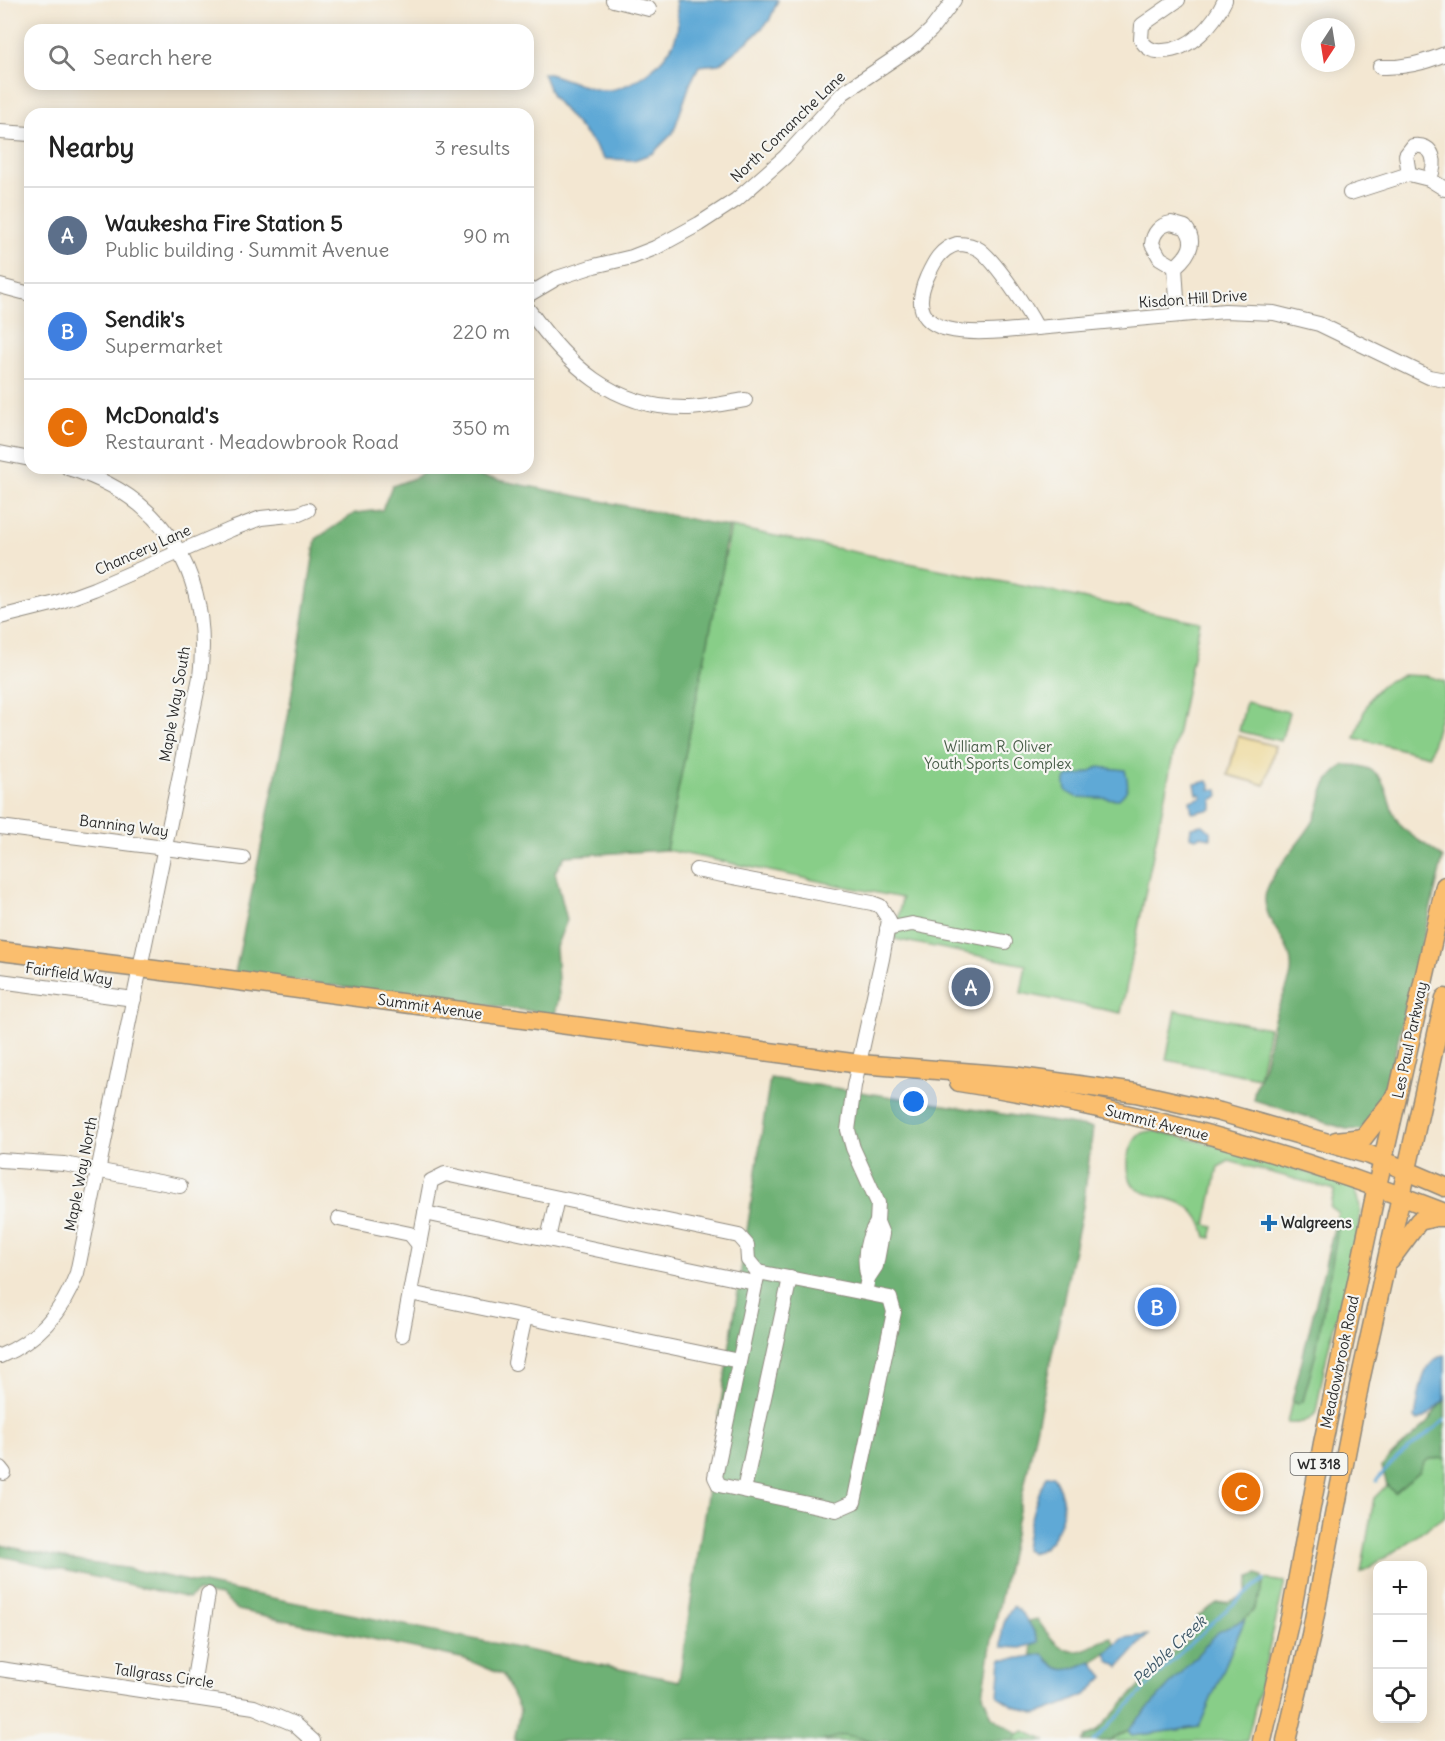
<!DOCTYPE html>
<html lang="en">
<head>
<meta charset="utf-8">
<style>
  :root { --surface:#fff; --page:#f2f2f2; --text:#222; --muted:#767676; --line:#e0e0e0; --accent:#7c3aed }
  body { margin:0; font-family:Delius,sans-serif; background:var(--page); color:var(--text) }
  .controls { position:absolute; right:18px; bottom:18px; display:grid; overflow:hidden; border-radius:12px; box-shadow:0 3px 15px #0003 }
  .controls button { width:54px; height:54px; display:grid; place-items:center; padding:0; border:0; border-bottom:2px solid var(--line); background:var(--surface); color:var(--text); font:30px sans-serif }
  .compass { position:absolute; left:1301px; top:18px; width:54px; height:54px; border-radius:50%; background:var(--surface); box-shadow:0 3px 15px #0003; rotate:192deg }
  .you { position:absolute; left:914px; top:1102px; width:21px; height:21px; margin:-15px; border:4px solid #fff; border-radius:50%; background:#1a73e8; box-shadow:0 0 0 9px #1a73e833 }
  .badge { display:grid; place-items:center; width:39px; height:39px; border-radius:50%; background:var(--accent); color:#fff; font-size:20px; font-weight:700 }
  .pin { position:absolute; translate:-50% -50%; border:3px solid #fff; box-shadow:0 2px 6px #0006 }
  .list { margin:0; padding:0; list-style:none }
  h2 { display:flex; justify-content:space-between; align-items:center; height:78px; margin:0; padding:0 24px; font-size:26px }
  h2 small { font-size:20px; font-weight:400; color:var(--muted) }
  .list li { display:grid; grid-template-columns:39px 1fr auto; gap:18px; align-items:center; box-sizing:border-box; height:96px; padding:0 24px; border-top:2px solid var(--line) }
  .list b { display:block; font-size:22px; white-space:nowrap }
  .list p { margin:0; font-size:20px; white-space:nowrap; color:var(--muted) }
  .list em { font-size:20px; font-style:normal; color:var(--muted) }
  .icon { flex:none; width:33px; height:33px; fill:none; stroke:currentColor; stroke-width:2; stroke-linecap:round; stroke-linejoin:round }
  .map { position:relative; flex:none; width:1445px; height:1741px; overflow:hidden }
  .search { position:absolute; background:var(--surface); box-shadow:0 3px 15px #0003; left:24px; top:24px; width:510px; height:66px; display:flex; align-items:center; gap:15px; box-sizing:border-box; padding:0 21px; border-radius:18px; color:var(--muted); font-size:22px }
  .panel { position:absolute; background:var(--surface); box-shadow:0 3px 15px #0003; left:24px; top:108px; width:510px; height:366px; border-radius:18px }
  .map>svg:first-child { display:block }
  .green { fill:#88ce88; stroke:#5a7c5a; stroke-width:1.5 }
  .forest { fill:#6eb174; stroke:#4c6e50; stroke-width:1.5 }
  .sand { fill:#eeda9e; stroke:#8c8264; stroke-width:1.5 }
  .water { fill:#5ea9d6; stroke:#446a80; stroke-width:1.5 }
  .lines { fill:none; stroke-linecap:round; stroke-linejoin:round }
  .stream { stroke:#5ea9d6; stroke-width:3 }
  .minor-casing { stroke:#8f897e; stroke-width:16 }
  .major-casing { stroke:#8f897e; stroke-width:21 }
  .minor { stroke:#fff; stroke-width:14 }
  .major { stroke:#fabe6e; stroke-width:18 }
  .poi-dot { fill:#1f6fb2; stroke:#f6f6f2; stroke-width:2 }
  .labels { text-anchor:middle; stroke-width:4.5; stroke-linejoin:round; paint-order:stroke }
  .shield { fill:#f6f6f2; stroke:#686867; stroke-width:1.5 }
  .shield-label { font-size:14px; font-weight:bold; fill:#2b2b2b }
  .street-label { font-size:15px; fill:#2b2b2b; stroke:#f6f6f2 }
  .park-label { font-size:15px; fill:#475c47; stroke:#f6f6f2 }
  .poi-label { font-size:15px; font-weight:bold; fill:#2b2b2b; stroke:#f6f6f2; text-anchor:start }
  .water-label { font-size:16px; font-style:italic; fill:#3d5767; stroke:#f6f6f2 }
</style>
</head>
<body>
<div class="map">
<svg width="1445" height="1741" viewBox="0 0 1445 1741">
  <rect width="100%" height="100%" fill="#f6f6f2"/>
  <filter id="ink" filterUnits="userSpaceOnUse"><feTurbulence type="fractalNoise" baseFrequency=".0167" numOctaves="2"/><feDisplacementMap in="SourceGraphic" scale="12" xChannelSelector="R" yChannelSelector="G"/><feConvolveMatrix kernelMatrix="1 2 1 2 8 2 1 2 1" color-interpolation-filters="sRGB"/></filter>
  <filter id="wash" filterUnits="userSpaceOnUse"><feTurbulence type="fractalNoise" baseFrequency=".008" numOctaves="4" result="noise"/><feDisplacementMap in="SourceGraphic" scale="24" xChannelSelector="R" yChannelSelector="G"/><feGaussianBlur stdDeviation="1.35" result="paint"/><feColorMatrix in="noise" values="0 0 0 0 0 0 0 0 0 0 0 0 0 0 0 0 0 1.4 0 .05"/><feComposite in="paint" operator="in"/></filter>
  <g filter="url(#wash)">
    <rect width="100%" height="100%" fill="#f3e7d2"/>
    <g class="green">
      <path d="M731 527 1200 622 1121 1013 1021 993 1026 965 894 939 902 898 666 850Z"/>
      <path d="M1402 675 1427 676 1445 681V699L1429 756 1355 738C1361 719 1368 694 1385 683 1390 680 1397 678 1402 675Z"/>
      <path d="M1246 702 1289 712 1281 741 1239 731Z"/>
      <path d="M1176 1010 1269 1028 1259 1078 1166 1060Z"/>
      <path d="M1156 1131 1237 1150 1353 1187C1375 1215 1340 1301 1332 1334 1325 1360 1321 1386 1316 1412 1310 1422 1298 1424 1287 1423L1292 1401 1298 1404 1303 1401 1315 1356 1336 1228H1334L1338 1213 1330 1207 1335 1190 1229 1161 1218 1167 1206 1225 1214 1227 1211 1238 1206 1237C1199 1207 1184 1202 1157 1196 1149 1194 1141 1193 1135 1187 1123 1175 1127 1142 1142 1133 1146 1131 1151 1131 1156 1131Z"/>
      <path d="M1445 1458V1516C1417 1535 1391 1556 1361 1572L1374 1498 1387 1485 1395 1493 1420 1471 1424 1463 1429 1459Z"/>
      <path d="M1264 1579 1285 1582 1247 1741H1110L1128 1730 1132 1736 1199 1727 1245 1619C1256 1607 1262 1594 1264 1579Z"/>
      <path d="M1024 1731 1047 1741H1013L1018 1734Z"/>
      <path d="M844 1735 871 1739 874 1741H821Z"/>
    </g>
    <g class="forest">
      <path d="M428 468H440L729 527 724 550V562L666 850 565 856 555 872 567 920 556 947 559 997 555 1014 235 973 288 717 316 539 355 513 382 510 392 486 417 477Z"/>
      <path d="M1344 765C1399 764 1378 804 1405 830 1416 840 1431 847 1443 858 1431 908 1419 956 1406 1006 1394 1049 1392 1095 1362 1130L1346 1129 1254 1100C1252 1089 1261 1077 1264 1065 1268 1049 1270 1032 1275 1016 1279 1002 1289 988 1291 973 1295 944 1267 928 1265 901 1263 879 1303 841 1314 820 1326 794 1317 786 1344 765Z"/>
      <path d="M770 1078 1093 1128 1083 1207 992 1639 983 1695 992 1717 1018 1734 1013 1741H874L844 1735 821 1741H514L520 1711 503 1675 465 1659 238 1610 221 1596 197 1592 189 1598 0 1556V1545L82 1562 125 1568 679 1681Z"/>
      <path d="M1334 1228 1338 1229 1315 1356 1303 1401 1298 1404 1292 1401Z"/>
      <path d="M1445 1400V1458L1429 1459 1424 1463 1420 1471 1395 1493 1387 1485 1382 1467C1394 1449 1413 1439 1427 1423 1433 1415 1437 1407 1445 1400Z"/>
      <path d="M1257 1574 1262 1576V1591L1253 1611 1245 1619 1218 1633 1128 1730 1110 1741H1083L1086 1736 1096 1732 1170 1654 1189 1640 1198 1616 1217 1603 1228 1602 1245 1596 1250 1577Z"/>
      <path d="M1037 1619C1048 1635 1063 1659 1085 1649 1095 1645 1101 1640 1112 1638L1116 1645C1102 1656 1075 1677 1056 1668 1050 1665 1046 1658 1043 1654L1032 1656 1031 1644 1038 1642 1028 1621Z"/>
    </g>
    <path class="sand" d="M1238 736 1275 746 1265 785 1228 775Z"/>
    <g class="water">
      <path d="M675 0H778L769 21 752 38 719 64 699 66 690 84 673 133 653 153 634 160 604 159 593 143 552 96 543 73C563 76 582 88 601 90 629 93 672 60 677 32 679 22 677 10 675 0Z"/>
      <path d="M1098 767 1125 770C1128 783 1131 789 1119 799L1076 797 1066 791C1062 772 1069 777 1083 774 1089 773 1093 770 1098 767Z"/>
      <path d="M1208 781 1211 787 1209 789 1218 790 1219 796 1212 800V809L1192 813 1190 801 1202 797 1200 794H1197L1195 784Z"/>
      <path d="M1203 825 1211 832V838L1200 836 1196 838 1190 836 1191 827Z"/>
      <path d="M1445 1355V1400L1426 1417 1418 1421 1415 1418C1419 1397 1420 1361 1445 1355Z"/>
      <path d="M1046 1476H1053C1058 1484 1062 1494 1063 1504 1063 1523 1052 1549 1032 1553L1025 1549C1028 1524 1036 1498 1046 1476Z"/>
      <path d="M1013 1606C1026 1615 1032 1627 1039 1642L1021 1648 1002 1647C1001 1630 1003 1620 1013 1606Z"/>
      <path d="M1245 1619 1199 1727 1132 1736 1128 1730 1218 1632Z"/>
      <path d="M1148 1635 1119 1667 1109 1661 1106 1653 1124 1638Z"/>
      <path d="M1043 1654C1058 1675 1069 1672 1091 1661L1104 1677 1087 1694 1067 1703 1037 1714 1012 1705 998 1696 1001 1659 1021 1658Z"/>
    </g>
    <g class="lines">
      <g class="stream">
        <path d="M1376 1481 1398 1457 1445 1420"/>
        <path d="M1094 1741 1167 1666 1224 1612 1264 1579"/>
      </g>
    </g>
  </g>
  <g filter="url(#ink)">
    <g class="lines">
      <defs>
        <g id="minor">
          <path d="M613 0 649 9"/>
          <path d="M1178 0 1142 25 1141 39C1145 48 1153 52 1163 51 1191 50 1214 24 1225 0"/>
          <path d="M1380 67C1404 68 1423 63 1445 54"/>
          <path d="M0 132 30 134"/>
          <path d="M1409 174 1406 155 1413 146C1434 143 1438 163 1429 179"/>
          <path d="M1350 193 1409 174 1429 179 1445 189"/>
          <path d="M1171 223 1185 227C1198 243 1188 256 1175 267L1160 258 1152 244C1153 233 1160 225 1171 223Z"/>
          <path d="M957 244C965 244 973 245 980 250 997 263 1027 309 1037 328 998 331 895 349 927 277 934 262 940 249 957 244Z"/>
          <path d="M1175 267 1178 315"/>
          <path d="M0 286 30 294"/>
          <path d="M528 295 557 278 594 266 632 257 655 248 699 224 736 200 785 157 843 93 916 44 931 30 954 0"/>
          <path d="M528 309C568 365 612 408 685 408 705 408 725 403 745 400"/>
          <path d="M1037 328 1225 311 1274 313 1319 324 1429 377 1445 380"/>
          <path d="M0 453 30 459"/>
          <path d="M0 617 56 603 94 589 232 529 261 518 299 514 308 510"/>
          <path d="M0 827 243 858"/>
          <path d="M696 870 872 903 880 906 889 920 882 959 854 1086 848 1130 853 1148 878 1203 877 1222 882 1234 876 1266 868 1278 865 1293 890 1298 894 1312 854 1502 836 1510 719 1485 715 1477 758 1272 865 1293"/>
          <path d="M887 929 912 924 1005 942"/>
          <path d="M0 981 134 999"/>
          <path d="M0 1160 64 1164 180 1186"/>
          <path d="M339 1219 410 1234 419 1245"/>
          <path d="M548 1239 557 1198"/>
          <path d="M868 1278C863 1259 866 1239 877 1222"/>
          <path d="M755 1283 425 1213 431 1181 445 1174 739 1236 747 1245 748 1260 758 1272"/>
          <path d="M410 1293 739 1361"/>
          <path d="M402 1335 425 1213"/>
          <path d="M0 1356C39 1340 63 1311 77 1273L200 677C212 578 167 497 68 468"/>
          <path d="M515 1363 525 1317"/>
          <path d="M0 1468 4 1473"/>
          <path d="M744 1490 790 1278"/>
          <path d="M0 1669 254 1707 294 1724 313 1741"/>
          <path d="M191 1697 208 1594"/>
        </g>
        <g id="major">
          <path d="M0 951 140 968 860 1064 1013 1076 1136 1093 1220 1112 1370 1155 1445 1187"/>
          <path d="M959 1082C1125 1108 1289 1151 1445 1213"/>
          <path d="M1336 1141 1363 1138 1396 1096"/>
          <path d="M1390 1260 1419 1221 1435 1217H1445"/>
          <path d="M1262 1741 1291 1614 1323 1443 1377 1186 1445 886"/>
          <path d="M1286 1741 1311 1635 1360 1381 1445 998"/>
        </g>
      </defs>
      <use href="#minor" class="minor-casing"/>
      <use href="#major" class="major-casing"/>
      <use href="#minor" class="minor"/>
      <use href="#major" class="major"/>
    </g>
  </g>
  <path class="poi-dot" d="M1266 1214h6v6h6v6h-6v6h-6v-6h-6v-6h6z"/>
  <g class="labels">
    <rect class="shield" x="1290.5" y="1453" width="57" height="22" rx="4.5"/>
    <g class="shield-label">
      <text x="1319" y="1469">WI 318</text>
    </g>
    <g class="street-label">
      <text transform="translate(788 127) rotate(-44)" y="5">North Comanche Lane</text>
      <text transform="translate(1193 299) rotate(-4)" y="5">Kisdon Hill Drive</text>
      <text transform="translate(143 550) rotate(-24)" y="5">Chancery Lane</text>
      <text transform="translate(175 704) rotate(-80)" y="5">Maple Way South</text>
      <text transform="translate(124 826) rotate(7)" y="5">Banning Way</text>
      <text transform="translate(69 974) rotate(8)" y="5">Fairfield Way</text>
      <text transform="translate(430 1007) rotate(8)" y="5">Summit Avenue</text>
      <text transform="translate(1410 1040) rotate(-78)" y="5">Les Paul Parkway</text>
      <text transform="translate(1157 1123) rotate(14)" y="5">Summit Avenue</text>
      <text transform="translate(81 1174) rotate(-79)" y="5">Maple Way North</text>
      <text transform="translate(1340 1362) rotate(-78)" y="5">Meadowbrook Road</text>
      <text transform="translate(164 1676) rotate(8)" y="5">Tallgrass Circle</text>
    </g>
    <g class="park-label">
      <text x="998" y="752">William R. Oliver<tspan x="998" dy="17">Youth Sports Complex</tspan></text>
    </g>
    <g class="poi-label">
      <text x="1281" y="1228">Walgreens</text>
    </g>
    <g class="water-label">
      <text transform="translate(1169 1650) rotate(-43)" y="6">Pebble Creek</text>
    </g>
  </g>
</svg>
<div class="controls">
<button>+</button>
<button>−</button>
<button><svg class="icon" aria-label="locate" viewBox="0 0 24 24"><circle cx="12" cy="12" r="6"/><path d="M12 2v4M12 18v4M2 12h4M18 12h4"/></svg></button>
</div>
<svg class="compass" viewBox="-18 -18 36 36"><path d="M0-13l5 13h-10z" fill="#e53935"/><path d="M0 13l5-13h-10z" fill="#767676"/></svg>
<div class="you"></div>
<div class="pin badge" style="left:971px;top:987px;background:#5c6f8a">A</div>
<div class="pin badge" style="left:1157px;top:1307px;background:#3f7fe0">B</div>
<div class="pin badge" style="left:1241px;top:1492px;background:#e8710a">C</div>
<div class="search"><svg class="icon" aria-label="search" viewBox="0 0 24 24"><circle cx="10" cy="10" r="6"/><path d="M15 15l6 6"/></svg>Search here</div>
<section class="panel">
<h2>Nearby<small>3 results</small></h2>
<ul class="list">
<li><span class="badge" style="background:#5c6f8a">A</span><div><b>Waukesha Fire Station 5</b><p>Public building · Summit Avenue</p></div><em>90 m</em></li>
<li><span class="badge" style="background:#3f7fe0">B</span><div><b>Sendik's</b><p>Supermarket</p></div><em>220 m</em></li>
<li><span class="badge" style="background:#e8710a">C</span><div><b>McDonald's</b><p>Restaurant · Meadowbrook Road</p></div><em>350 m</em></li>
</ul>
</section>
</div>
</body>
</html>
